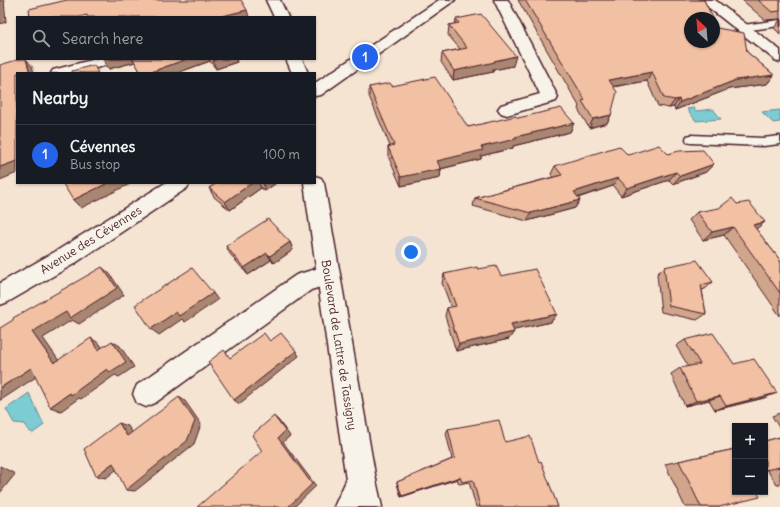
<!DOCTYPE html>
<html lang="en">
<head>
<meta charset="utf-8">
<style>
  :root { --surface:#171b24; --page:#242831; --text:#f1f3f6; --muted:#9ea1a6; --line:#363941; --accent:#2563eb }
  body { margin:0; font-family:Delius,sans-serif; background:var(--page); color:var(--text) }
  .controls { position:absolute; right:12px; bottom:12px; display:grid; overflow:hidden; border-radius:0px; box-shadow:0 1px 3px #0004 }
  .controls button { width:36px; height:36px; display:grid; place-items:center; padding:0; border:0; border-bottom:1px solid var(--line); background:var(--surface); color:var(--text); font:20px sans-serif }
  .compass { position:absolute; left:684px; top:12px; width:36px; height:36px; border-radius:50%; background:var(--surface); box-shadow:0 1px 3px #0004; rotate:334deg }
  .you { position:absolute; left:411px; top:252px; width:14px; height:14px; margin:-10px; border:3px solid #fff; border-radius:50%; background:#1a73e8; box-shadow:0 0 0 6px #1a73e833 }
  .badge { display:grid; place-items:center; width:26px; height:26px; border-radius:50%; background:var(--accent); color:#fff; font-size:13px; font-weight:700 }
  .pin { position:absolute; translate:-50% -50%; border:2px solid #fff; box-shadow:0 1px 4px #0006 }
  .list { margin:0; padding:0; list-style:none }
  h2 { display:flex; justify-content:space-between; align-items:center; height:52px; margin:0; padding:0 16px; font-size:17px }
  h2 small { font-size:13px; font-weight:400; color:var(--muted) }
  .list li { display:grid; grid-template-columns:26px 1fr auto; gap:12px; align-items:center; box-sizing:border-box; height:60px; padding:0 16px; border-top:1px solid var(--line) }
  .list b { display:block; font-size:15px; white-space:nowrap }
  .list p { margin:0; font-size:13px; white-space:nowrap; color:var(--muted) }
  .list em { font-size:13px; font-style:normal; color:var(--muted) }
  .icon { flex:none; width:22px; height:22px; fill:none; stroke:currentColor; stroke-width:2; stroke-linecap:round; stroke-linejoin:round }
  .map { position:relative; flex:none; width:780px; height:507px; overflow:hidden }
  .search { position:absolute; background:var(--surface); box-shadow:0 1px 3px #0004; left:16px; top:16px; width:300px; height:44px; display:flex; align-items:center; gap:10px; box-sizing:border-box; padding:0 14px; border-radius:0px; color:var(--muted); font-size:15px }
  .panel { position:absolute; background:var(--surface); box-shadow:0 1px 3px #0004; left:16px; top:72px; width:300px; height:112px; border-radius:0px }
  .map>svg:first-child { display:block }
  .water { fill:#7cccd4; stroke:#688790 }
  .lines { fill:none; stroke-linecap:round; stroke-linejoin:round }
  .service-casing { stroke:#4a1f2b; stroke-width:3 }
  .minor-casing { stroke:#4a1f2b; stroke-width:3 }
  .tertiary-casing { stroke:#4a1f2b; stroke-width:3 }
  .service { fill:#f7f3e8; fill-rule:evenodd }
  .minor { fill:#f7f3e8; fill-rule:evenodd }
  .tertiary { fill:#f7f3e8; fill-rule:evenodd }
  .wall { fill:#d0a58b; stroke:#4a1f2b }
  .shaded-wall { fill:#a98671; stroke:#4a1f2b }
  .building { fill:#f2c0a2; stroke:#4a1f2b }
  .labels { text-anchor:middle; stroke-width:3.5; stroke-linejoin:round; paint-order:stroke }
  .street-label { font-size:12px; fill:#4a1f2b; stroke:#f7f3e8 }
</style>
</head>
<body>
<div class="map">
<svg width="780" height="507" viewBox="0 0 780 507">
  <rect width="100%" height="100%" fill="#f6e4d3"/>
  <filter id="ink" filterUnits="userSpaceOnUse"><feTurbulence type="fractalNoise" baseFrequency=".025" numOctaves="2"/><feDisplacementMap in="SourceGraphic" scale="8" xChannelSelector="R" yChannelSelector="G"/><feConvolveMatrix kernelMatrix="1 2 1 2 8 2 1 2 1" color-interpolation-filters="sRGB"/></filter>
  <g filter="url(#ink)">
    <g class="water">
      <path d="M694 108 696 111 713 109 721 119 696 121 687 109Z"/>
      <path d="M780 110V122L773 123 762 112Z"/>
      <path d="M29 393 44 425 33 433 29 431 25 424 14 423 6 409Z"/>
    </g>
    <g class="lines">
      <defs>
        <g id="service">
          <path d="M780 20V26L743 31 739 28 743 25Z"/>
          <path d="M691 135 763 138 780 136V144L763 146 691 143 687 142 686 139 687 136Z"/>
        </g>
        <g id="minor">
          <path d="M266 0H280L288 17H274Z"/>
          <path d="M494 0H508L558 97 556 101 507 115 501 113 498 109 501 105 540 94Z"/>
          <path d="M699 0H715L780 50V62L775 60Z"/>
          <path d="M95 59H121L118 62 78 73H51L53 70Z"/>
          <path d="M286 59H302L308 73H292Z"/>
          <path d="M328 265 336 268 339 275 336 282 311 290 155 403 146 407 137 403 133 394 137 385 296 275Z"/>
          <path d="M361 465 371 470 376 480 364 507H334L351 470Z"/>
        </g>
        <g id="tertiary">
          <path d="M439 0H455L321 95 315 96V83Z"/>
          <path d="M315 176 321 178 324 183 376 480 382 507H352L346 480 304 183H315Z"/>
          <path d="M165 183H190L187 188 74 264 8 302 0 305V283L58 250Z"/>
        </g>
      </defs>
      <use href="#service" class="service-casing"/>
      <use href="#minor" class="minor-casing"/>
      <use href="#tertiary" class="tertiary-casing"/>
      <use href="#service" class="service"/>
      <use href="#minor" class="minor"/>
      <use href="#tertiary" class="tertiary"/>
    </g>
    <g class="wall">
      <path d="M518 0H704L717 28 747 52 774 75 767 84 729 89 675 110 674 107 669 108 658 106 647 81 613 87 611 115 607 123 589 128 578 109 579 106Z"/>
      <path d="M742 0H780V19L765 20Z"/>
      <path d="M456 19 513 66 493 70V72L453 80 441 62 442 53 460 49 448 35 449 25 455 24Z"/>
      <path d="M780 20V34L774 28Z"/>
      <path d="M103 59H236L237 62 216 69 210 61 177 73H141L135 62 109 69Z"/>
      <path d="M392 86 468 127 518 118 574 123 570 132 513 146V148L481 156V159L441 169 440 178 401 186 388 156V147L390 146 369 96V87Z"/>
      <path d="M668 154 706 172 673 184 669 180 621 196 613 186 578 198 580 200 575 208 527 221 473 206 475 198 553 177 551 174 555 166Z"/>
      <path d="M217 183H276L265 191 261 188 230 210 214 197 209 188Z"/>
      <path d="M697 212 756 229 780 260V316L724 235 703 240 689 220Z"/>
      <path d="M290 242 293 250 274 263 271 260 248 275 230 254 226 246Z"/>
      <path d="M664 267 713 282 705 289 702 290 706 314 697 320 661 312 657 274Z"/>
      <path d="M478 269 501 276 557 314 551 322 513 330 509 339 456 351 445 316 447 308 451 307 442 283 444 274Z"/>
      <path d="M685 340 734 364 764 398 715 410 709 400 685 406 671 374 680 368 689 367 676 346Z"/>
      <path d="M780 413V429L772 416Z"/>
      <path d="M448 429 505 442 539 462 558 507H476L469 482 459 484 457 479 401 497 397 484V482L452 459 446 433Z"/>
      <path d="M780 437V485H777L767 470H765V441Z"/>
      <path d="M735 449V492L719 507H685L665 464Z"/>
    </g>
    <g class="shaded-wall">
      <path d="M0 0H4L6 22 0 24Z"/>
      <path d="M247 10 249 17H218Z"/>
      <path d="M516 56 513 66 493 70V72L453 80 454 71 494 61Z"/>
      <path d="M26 59 32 66 34 73H30Z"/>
      <path d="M107 59H133L135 62 109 69 103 60Z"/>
      <path d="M187 59H209L210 61 177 73H148Z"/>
      <path d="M217 59H236L237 62 216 69 213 61Z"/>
      <path d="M652 72 647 81 604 88 609 80Z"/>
      <path d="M774 75 767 84 729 89 675 110 680 102 736 80Z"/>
      <path d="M679 99 674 107 669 108 675 100Z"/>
      <path d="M611 115 607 123 589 128 593 119Z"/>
      <path d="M574 123 570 132 513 146V148L481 156V159L440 169H441L440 178 401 186V177L437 161 515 137Z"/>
      <path d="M17 161V173L0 180V167Z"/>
      <path d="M714 164 706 172 673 184 680 176Z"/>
      <path d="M676 172 669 180 621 196 627 188Z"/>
      <path d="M618 178 613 186 570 200 574 192Z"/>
      <path d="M108 183H132L81 208 73 200Z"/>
      <path d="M252 183H259L261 188 230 210 225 202Z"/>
      <path d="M263 183H276L265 191Z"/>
      <path d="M580 200 575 208 527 221 531 213Z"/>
      <path d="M765 222 755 230 753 225Z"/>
      <path d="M733 227 724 235 703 240 712 232Z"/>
      <path d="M290 242 293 250 274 263 270 256Z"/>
      <path d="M267 253 271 260 248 275 244 268Z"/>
      <path d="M102 267 110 274 124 295 79 324 72 320 43 338 64 368 54 363 32 332Z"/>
      <path d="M213 293 218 300 185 322 182 319 159 335 151 329 176 312Z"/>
      <path d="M557 314 551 322 506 332 511 324Z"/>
      <path d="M514 332 509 339 456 351 459 344Z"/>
      <path d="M91 338 100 344 107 356 98 350Z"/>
      <path d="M112 341 120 346 134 367 119 377 115 375 81 399 79 398 61 411 50 407 70 393 107 369Z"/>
      <path d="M296 351 299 356 239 404 234 400Z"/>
      <path d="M31 368 42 373 1 400H0V388Z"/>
      <path d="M777 393 764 398 715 410 726 406Z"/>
      <path d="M720 396 709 400 685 406 696 401Z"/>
      <path d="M179 397 185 401 201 424 194 444 135 491 126 490Z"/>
      <path d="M274 416 279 421 290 436 283 442 316 486 294 507H288L278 438Z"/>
      <path d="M119 423 128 426 136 439 127 436Z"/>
      <path d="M113 463 122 465 106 478 96 476Z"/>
      <path d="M0 466 15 474 0 493Z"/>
      <path d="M460 477 457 479 401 497 402 496Z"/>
    </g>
    <g class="building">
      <path d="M67 0H241L247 10 218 17H87V15L79 17H30L29 9Z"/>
      <path d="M525 0H704L713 18H690V42H714V21L717 28 744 33 747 52 774 75 736 80 680 102 679 99 675 100 664 98 652 72 609 80 617 92 611 115 593 119 582 101 585 100Z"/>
      <path d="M758 0H780V11L772 12Z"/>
      <path d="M481 14 516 56 494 61 495 62 454 71 442 53 467 48 449 25 459 23 456 19Z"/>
      <path d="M20 59H26L30 73H17V161L0 167V65Z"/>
      <path d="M133 59H187L148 73H141Z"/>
      <path d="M94 65 98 73H72V71Z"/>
      <path d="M435 77 468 127 516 116 518 118 561 108 574 123 515 137 516 139 481 147 483 150 437 161 441 169 401 177 388 147 394 145 369 87 390 83 392 86Z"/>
      <path d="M659 145 668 154 679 151 703 150 714 164 680 176 676 172 627 188 618 178 574 192 580 200 531 213 475 198 562 175 555 166 619 146 628 155Z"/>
      <path d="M65 183H108L73 200 63 184Z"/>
      <path d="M217 183H252L225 202 209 188Z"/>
      <path d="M732 198 737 204 749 202 765 222 753 225 780 260V293L733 227 712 232 697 212 719 208Z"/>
      <path d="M268 219 290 242 270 256 267 253 244 268 226 246Z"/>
      <path d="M697 260 713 282 701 285 706 314 669 306 664 267Z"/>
      <path d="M496 266 501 276 535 269 557 314 511 324 514 332 459 344 447 308 456 306 444 274 477 267 478 269Z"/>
      <path d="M102 267 117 288 70 318 66 312 32 332 54 363 91 338 98 350 112 341 126 362 110 372 107 369 71 395 70 393 50 407 31 368 0 388V328L13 320V318Z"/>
      <path d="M192 268 213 293 179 316 176 312 151 329 135 305Z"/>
      <path d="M264 333 270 341 281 333 296 351 234 400 208 362 224 350 230 358Z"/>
      <path d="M713 333 734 364 754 359 777 393 726 406 720 396 696 401 680 368 700 364 685 340Z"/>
      <path d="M179 397 195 421 187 441 126 490 113 463 96 476 84 449 119 423 127 436Z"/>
      <path d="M274 416 285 431 278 438 312 484 288 507H275V506L273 507H197L262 451 252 435Z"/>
      <path d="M499 420 505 442 530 436 539 462 541 461 558 507H480L473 480 462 482 460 477 402 496 397 482 455 458 448 429Z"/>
      <path d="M780 437V467L765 470V441Z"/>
      <path d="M735 449V492H757L760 497 719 507H701L679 461Z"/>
    </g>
  </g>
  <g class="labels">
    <g class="street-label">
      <text transform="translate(91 240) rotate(-32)" y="4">Avenue des Cévennes</text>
      <text transform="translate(339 345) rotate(81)" y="4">Boulevard de Lattre de Tassigny</text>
    </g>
  </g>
</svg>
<div class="controls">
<button>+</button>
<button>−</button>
</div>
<svg class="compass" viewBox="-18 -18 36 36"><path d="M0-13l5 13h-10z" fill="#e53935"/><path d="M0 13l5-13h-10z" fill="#9ea1a6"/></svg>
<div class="you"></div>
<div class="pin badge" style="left:365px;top:57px">1</div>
<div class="search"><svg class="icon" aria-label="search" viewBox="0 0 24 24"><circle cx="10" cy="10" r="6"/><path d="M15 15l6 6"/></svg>Search here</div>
<section class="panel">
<h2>Nearby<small></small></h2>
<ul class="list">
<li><span class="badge">1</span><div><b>Cévennes</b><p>Bus stop</p></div><em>100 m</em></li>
</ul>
</section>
</div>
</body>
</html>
